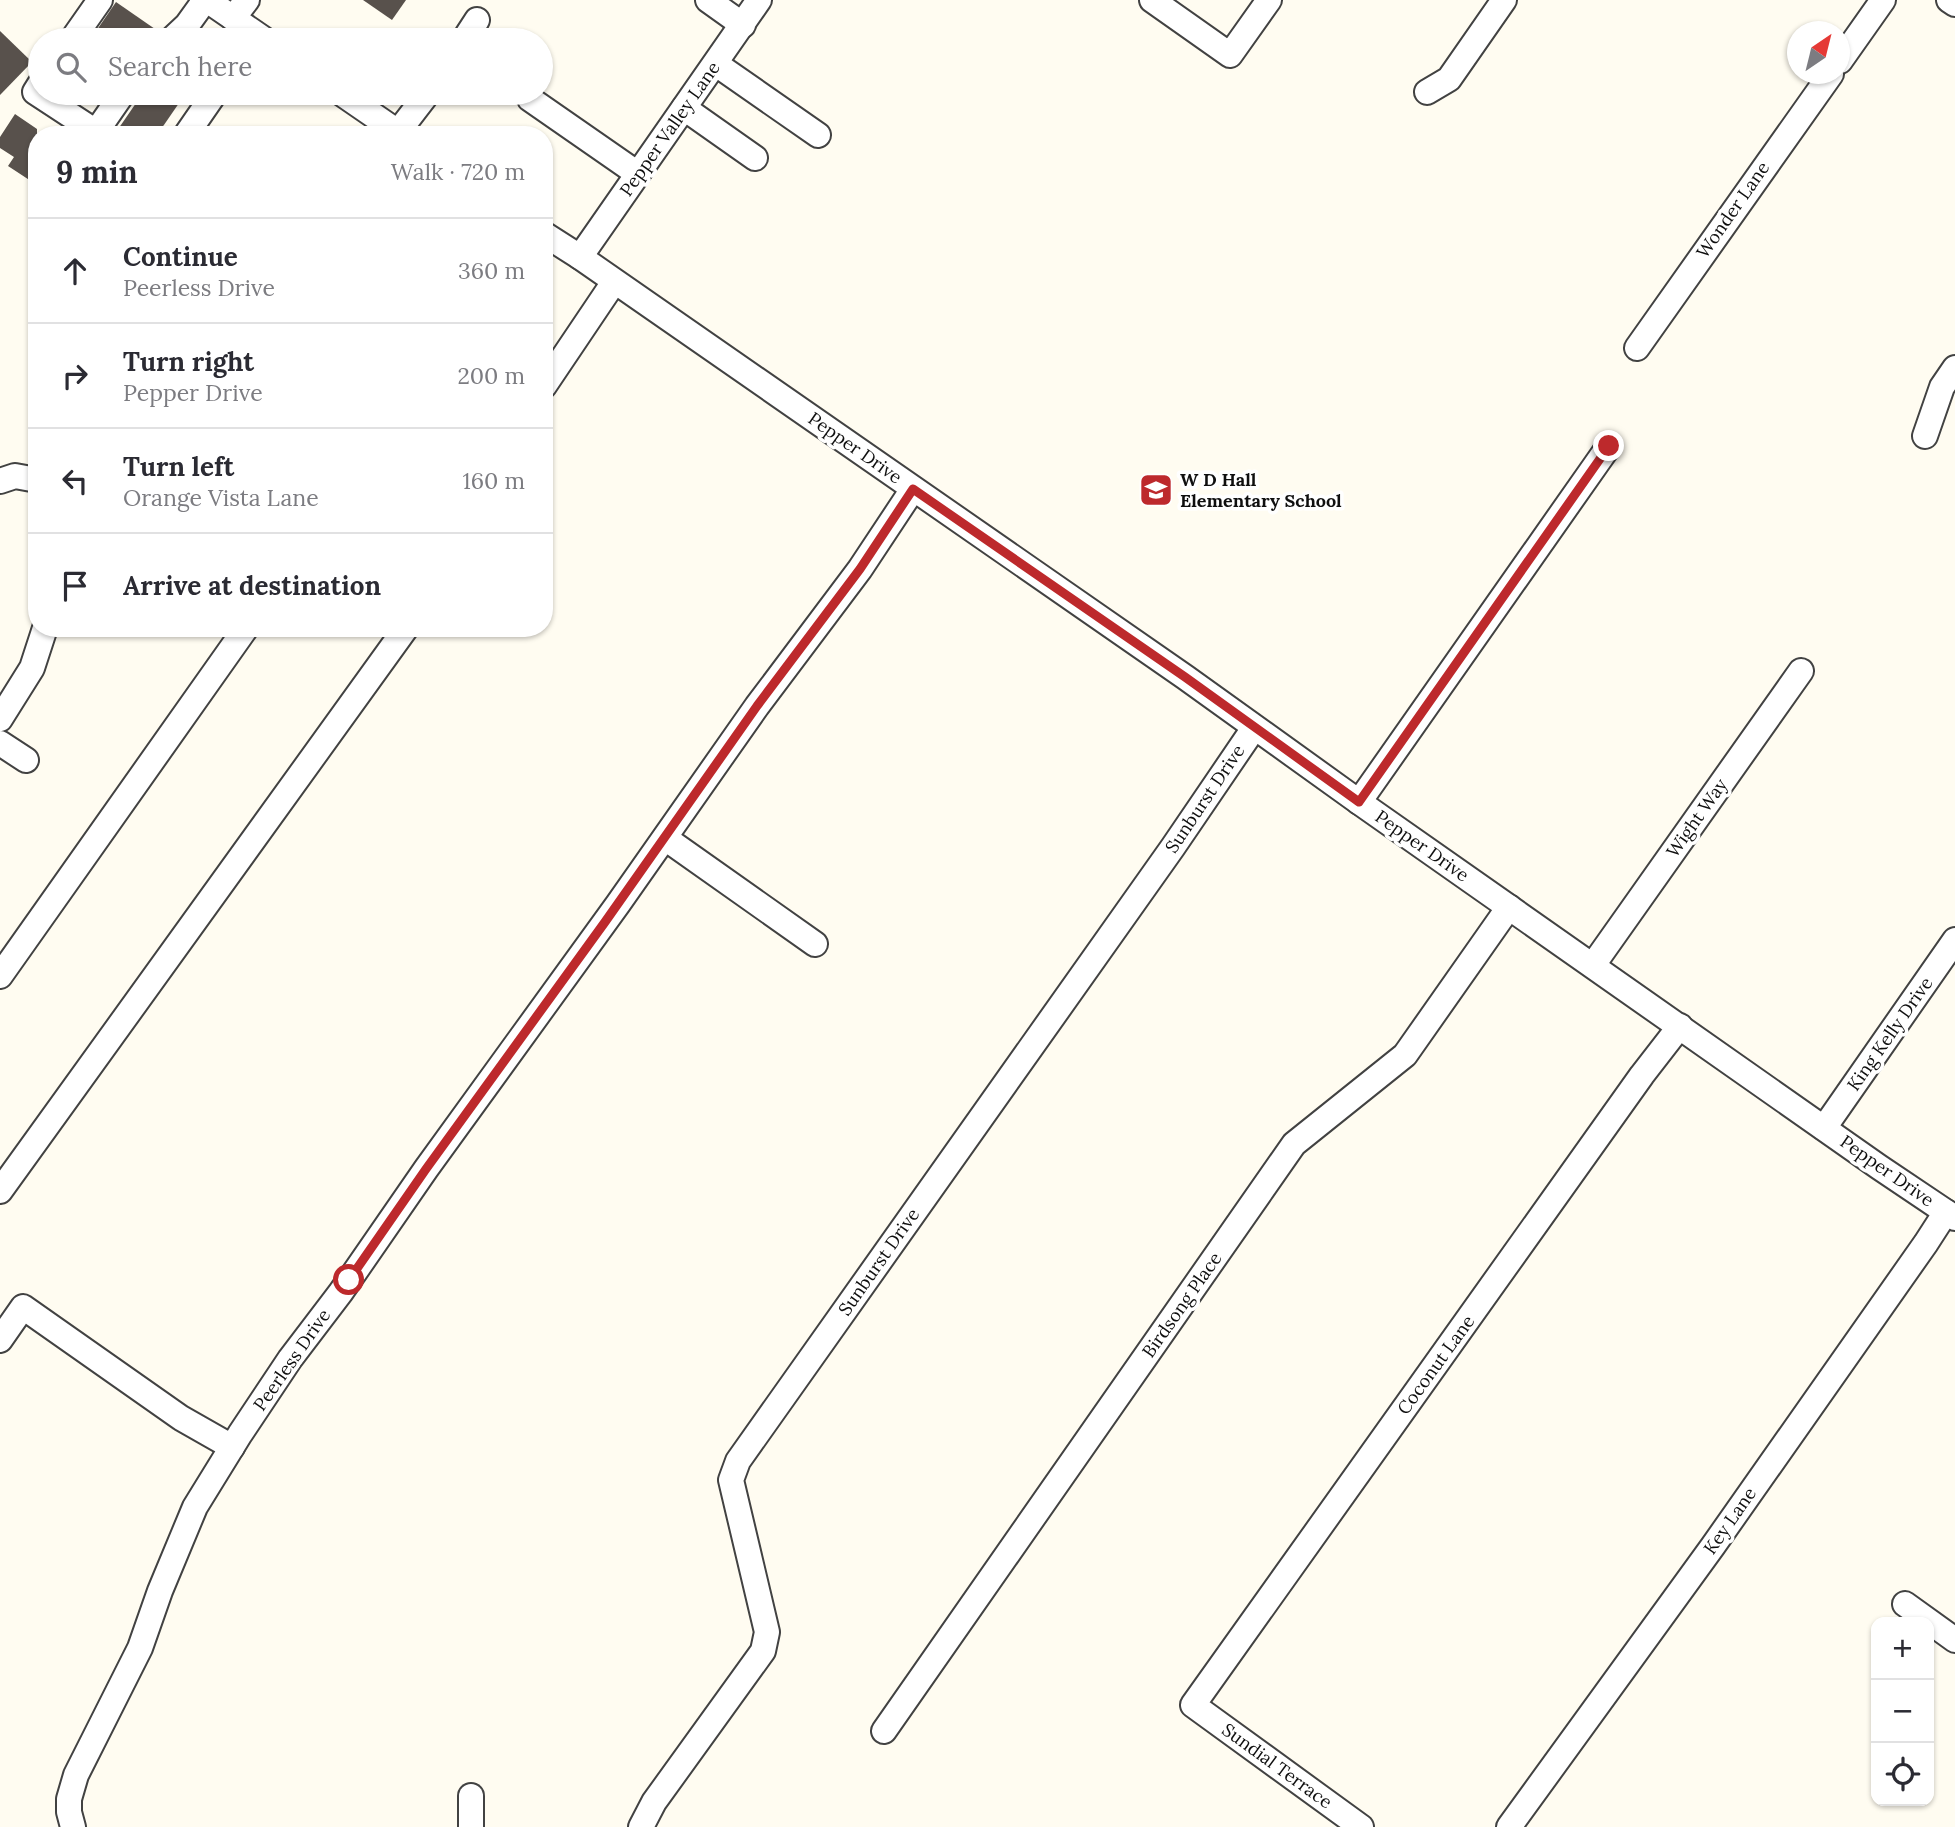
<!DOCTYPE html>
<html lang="en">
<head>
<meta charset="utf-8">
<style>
  :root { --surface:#fff; --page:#f2f2f3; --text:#2b2b33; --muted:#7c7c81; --line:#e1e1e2 }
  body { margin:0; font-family:Lora,serif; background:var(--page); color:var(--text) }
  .controls { position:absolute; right:21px; bottom:21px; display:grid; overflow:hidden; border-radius:14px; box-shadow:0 2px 5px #0004 }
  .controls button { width:63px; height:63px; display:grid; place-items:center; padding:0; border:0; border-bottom:2px solid var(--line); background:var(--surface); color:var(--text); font:35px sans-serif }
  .compass { position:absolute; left:1787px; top:21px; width:63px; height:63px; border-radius:50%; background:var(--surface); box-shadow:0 2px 5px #0004; rotate:35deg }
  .stop { position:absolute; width:21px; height:21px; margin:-16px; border:5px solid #bd292c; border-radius:50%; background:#fff }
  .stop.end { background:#bd292c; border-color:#fff; box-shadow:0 2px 7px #0008 }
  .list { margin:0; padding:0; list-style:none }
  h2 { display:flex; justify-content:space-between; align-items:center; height:91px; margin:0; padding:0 28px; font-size:30px }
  h2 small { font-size:23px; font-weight:400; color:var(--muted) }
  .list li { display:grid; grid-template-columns:46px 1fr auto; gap:21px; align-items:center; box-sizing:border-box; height:105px; padding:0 28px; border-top:2px solid var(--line) }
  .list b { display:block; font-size:26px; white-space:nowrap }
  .list p { margin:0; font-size:23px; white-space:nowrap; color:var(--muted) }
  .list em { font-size:23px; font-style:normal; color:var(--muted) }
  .icon { flex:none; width:38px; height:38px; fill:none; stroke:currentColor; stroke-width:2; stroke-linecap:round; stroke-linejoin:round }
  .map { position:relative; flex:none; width:1955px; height:1827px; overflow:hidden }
  .search { position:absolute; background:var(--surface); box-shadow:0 2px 5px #0004; left:28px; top:28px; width:525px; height:77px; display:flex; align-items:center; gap:18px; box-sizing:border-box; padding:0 24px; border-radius:38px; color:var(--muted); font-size:26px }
  .panel { position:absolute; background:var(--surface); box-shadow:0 2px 5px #0004; left:28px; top:126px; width:525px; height:511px; border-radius:28px }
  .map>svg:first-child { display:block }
  .building { fill:#58514c }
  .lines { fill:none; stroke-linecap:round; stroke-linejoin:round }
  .minor-casing { stroke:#424242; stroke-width:28 }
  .minor { stroke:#fff; stroke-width:24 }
  .route { stroke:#bd292c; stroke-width:9 }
  .labels { text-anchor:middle; stroke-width:7; stroke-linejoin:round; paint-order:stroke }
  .street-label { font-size:18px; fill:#0f0f0f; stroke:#fff }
  .poi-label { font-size:18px; font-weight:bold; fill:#0f0f0f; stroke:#fff; text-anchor:start }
</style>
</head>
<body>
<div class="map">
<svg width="1955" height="1827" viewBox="0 0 1955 1827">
  <rect width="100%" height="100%" fill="#fffcf1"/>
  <g class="building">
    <path d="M363 0H406L392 20Z"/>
    <path d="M116 2 155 29 147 40H90Z"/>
    <path d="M0 31 32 62 0 95Z"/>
    <path d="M143 93H186L157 135H114Z"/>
    <path d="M15 114 37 129V185L8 166 14 157 0 148V137Z"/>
  </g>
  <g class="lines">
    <defs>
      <g id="minor">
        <path d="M207 0 265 40"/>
        <path d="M708 0 743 25"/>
        <path d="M1152 0 1230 55 1269 0"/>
        <path d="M1949 0 1955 4"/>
        <path d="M233 18 247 0"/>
        <path d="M72 40 100 0"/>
        <path d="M171 40 187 25 205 0"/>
        <path d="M464 40 477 20"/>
        <path d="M1840 61 1883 0"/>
        <path d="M716 64 818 135"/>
        <path d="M40 84 35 92 96 132 123 93"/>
        <path d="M1427 92 1449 79 1504 0"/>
        <path d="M341 93 402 135"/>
        <path d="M530 99 638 174"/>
        <path d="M684 108 755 158"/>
        <path d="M398 132 428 93"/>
        <path d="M186 135 215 93"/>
        <path d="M544 234 580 257 1185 677 1359 802 1879 1167 1955 1218"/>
        <path d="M580 257 759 0"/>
        <path d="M1637 348 1831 74"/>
        <path d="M544 386 614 282"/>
        <path d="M1925 436 1942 387 1955 368"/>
        <path d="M0 481 15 476 37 480"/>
        <path d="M0 719 32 668 45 628"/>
        <path d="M0 743 26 760"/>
        <path d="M1359 802 1609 446"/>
        <path d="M665 838 815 944"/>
        <path d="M1593 965 1801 671"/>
        <path d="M0 976 246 628"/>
        <path d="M1824 1128 1955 940"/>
        <path d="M0 1191 406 628"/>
        <path d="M0 1340 23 1307 181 1418 232 1447"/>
        <path d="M1905 1604 1955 1640"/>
        <path d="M884 1731 1294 1144 1405 1055 1509 907"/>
        <path d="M471 1796V1827"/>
        <path d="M73 1827 69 1812V1799L76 1775 140 1648 160 1591 195 1507 240 1434 290 1359 341 1292 426 1169 618 904 757 706 860 569 913 489"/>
        <path d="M641 1827 654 1802 763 1651 767 1632 731 1480 738 1461 1173 847 1254 728"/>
        <path d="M1361 1827 1193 1705 1642 1075 1680 1026"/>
        <path d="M1509 1827 1713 1546 1926 1243 1946 1212"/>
      </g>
    </defs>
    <use href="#minor" class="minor-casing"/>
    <use href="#minor" class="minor"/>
  </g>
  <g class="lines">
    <path class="route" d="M349 1280 426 1169 605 922 757 706 860 569 913 489 1185 677 1359 802 1609 446"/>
  </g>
  <defs>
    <symbol id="school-square" viewBox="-11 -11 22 22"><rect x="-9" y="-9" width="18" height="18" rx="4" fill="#bd292c" stroke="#fff"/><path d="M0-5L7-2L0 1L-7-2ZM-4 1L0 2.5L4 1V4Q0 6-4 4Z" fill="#fff"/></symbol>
  </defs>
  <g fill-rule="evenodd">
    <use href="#school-square" x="1137" y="471" width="38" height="38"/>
  </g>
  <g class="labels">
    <g class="street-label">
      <text transform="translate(670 129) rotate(-55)" y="6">Pepper Valley Lane</text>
      <text transform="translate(1733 210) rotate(-55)" y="6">Wonder Lane</text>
      <text transform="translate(855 448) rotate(35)" y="6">Pepper Drive</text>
      <text transform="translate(1205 799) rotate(-56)" y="6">Sunburst Drive</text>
      <text transform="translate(1697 818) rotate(-55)" y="6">Wight Way</text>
      <text transform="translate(1422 846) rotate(35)" y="6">Pepper Drive</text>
      <text transform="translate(1890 1034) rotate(-55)" y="6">King Kelly Drive</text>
      <text transform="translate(1887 1171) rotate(35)" y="6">Pepper Drive</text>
      <text transform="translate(879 1262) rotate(-55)" y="6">Sunburst Drive</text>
      <text transform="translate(1182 1305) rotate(-55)" y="6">Birdsong Place</text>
      <text transform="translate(292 1360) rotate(-55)" y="6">Peerless Drive</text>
      <text transform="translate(1436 1365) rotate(-54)" y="6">Coconut Lane</text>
      <text transform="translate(1730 1521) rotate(-55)" y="6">Key Lane</text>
      <text transform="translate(1277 1766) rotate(36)" y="6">Sundial Terrace</text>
    </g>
    <g class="poi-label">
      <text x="1180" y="486">W D Hall<tspan x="1180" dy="21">Elementary School</tspan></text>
    </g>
  </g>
</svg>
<div class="controls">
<button>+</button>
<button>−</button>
<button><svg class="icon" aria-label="locate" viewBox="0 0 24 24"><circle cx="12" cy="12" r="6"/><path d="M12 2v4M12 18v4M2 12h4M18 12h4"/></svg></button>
</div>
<svg class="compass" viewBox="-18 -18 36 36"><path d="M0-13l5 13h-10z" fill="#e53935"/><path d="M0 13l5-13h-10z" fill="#7c7c81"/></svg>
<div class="stop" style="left:349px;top:1280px"></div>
<div class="stop end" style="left:1609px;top:446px"></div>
<div class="search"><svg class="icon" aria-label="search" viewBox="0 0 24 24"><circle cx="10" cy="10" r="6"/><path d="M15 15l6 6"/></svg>Search here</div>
<section class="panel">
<h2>9 min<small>Walk · 720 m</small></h2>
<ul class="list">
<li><svg class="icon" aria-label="ahead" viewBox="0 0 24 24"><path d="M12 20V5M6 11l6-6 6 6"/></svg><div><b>Continue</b><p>Peerless Drive</p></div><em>360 m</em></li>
<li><svg class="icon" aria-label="right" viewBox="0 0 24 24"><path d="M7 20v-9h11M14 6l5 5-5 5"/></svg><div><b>Turn right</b><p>Pepper Drive</p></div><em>200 m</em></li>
<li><svg class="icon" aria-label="left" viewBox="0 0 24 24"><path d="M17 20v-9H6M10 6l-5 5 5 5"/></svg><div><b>Turn left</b><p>Orange Vista Lane</p></div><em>160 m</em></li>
<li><svg class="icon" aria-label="arrive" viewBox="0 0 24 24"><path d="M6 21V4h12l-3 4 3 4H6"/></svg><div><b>Arrive at destination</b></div></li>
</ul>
</section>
</div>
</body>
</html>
